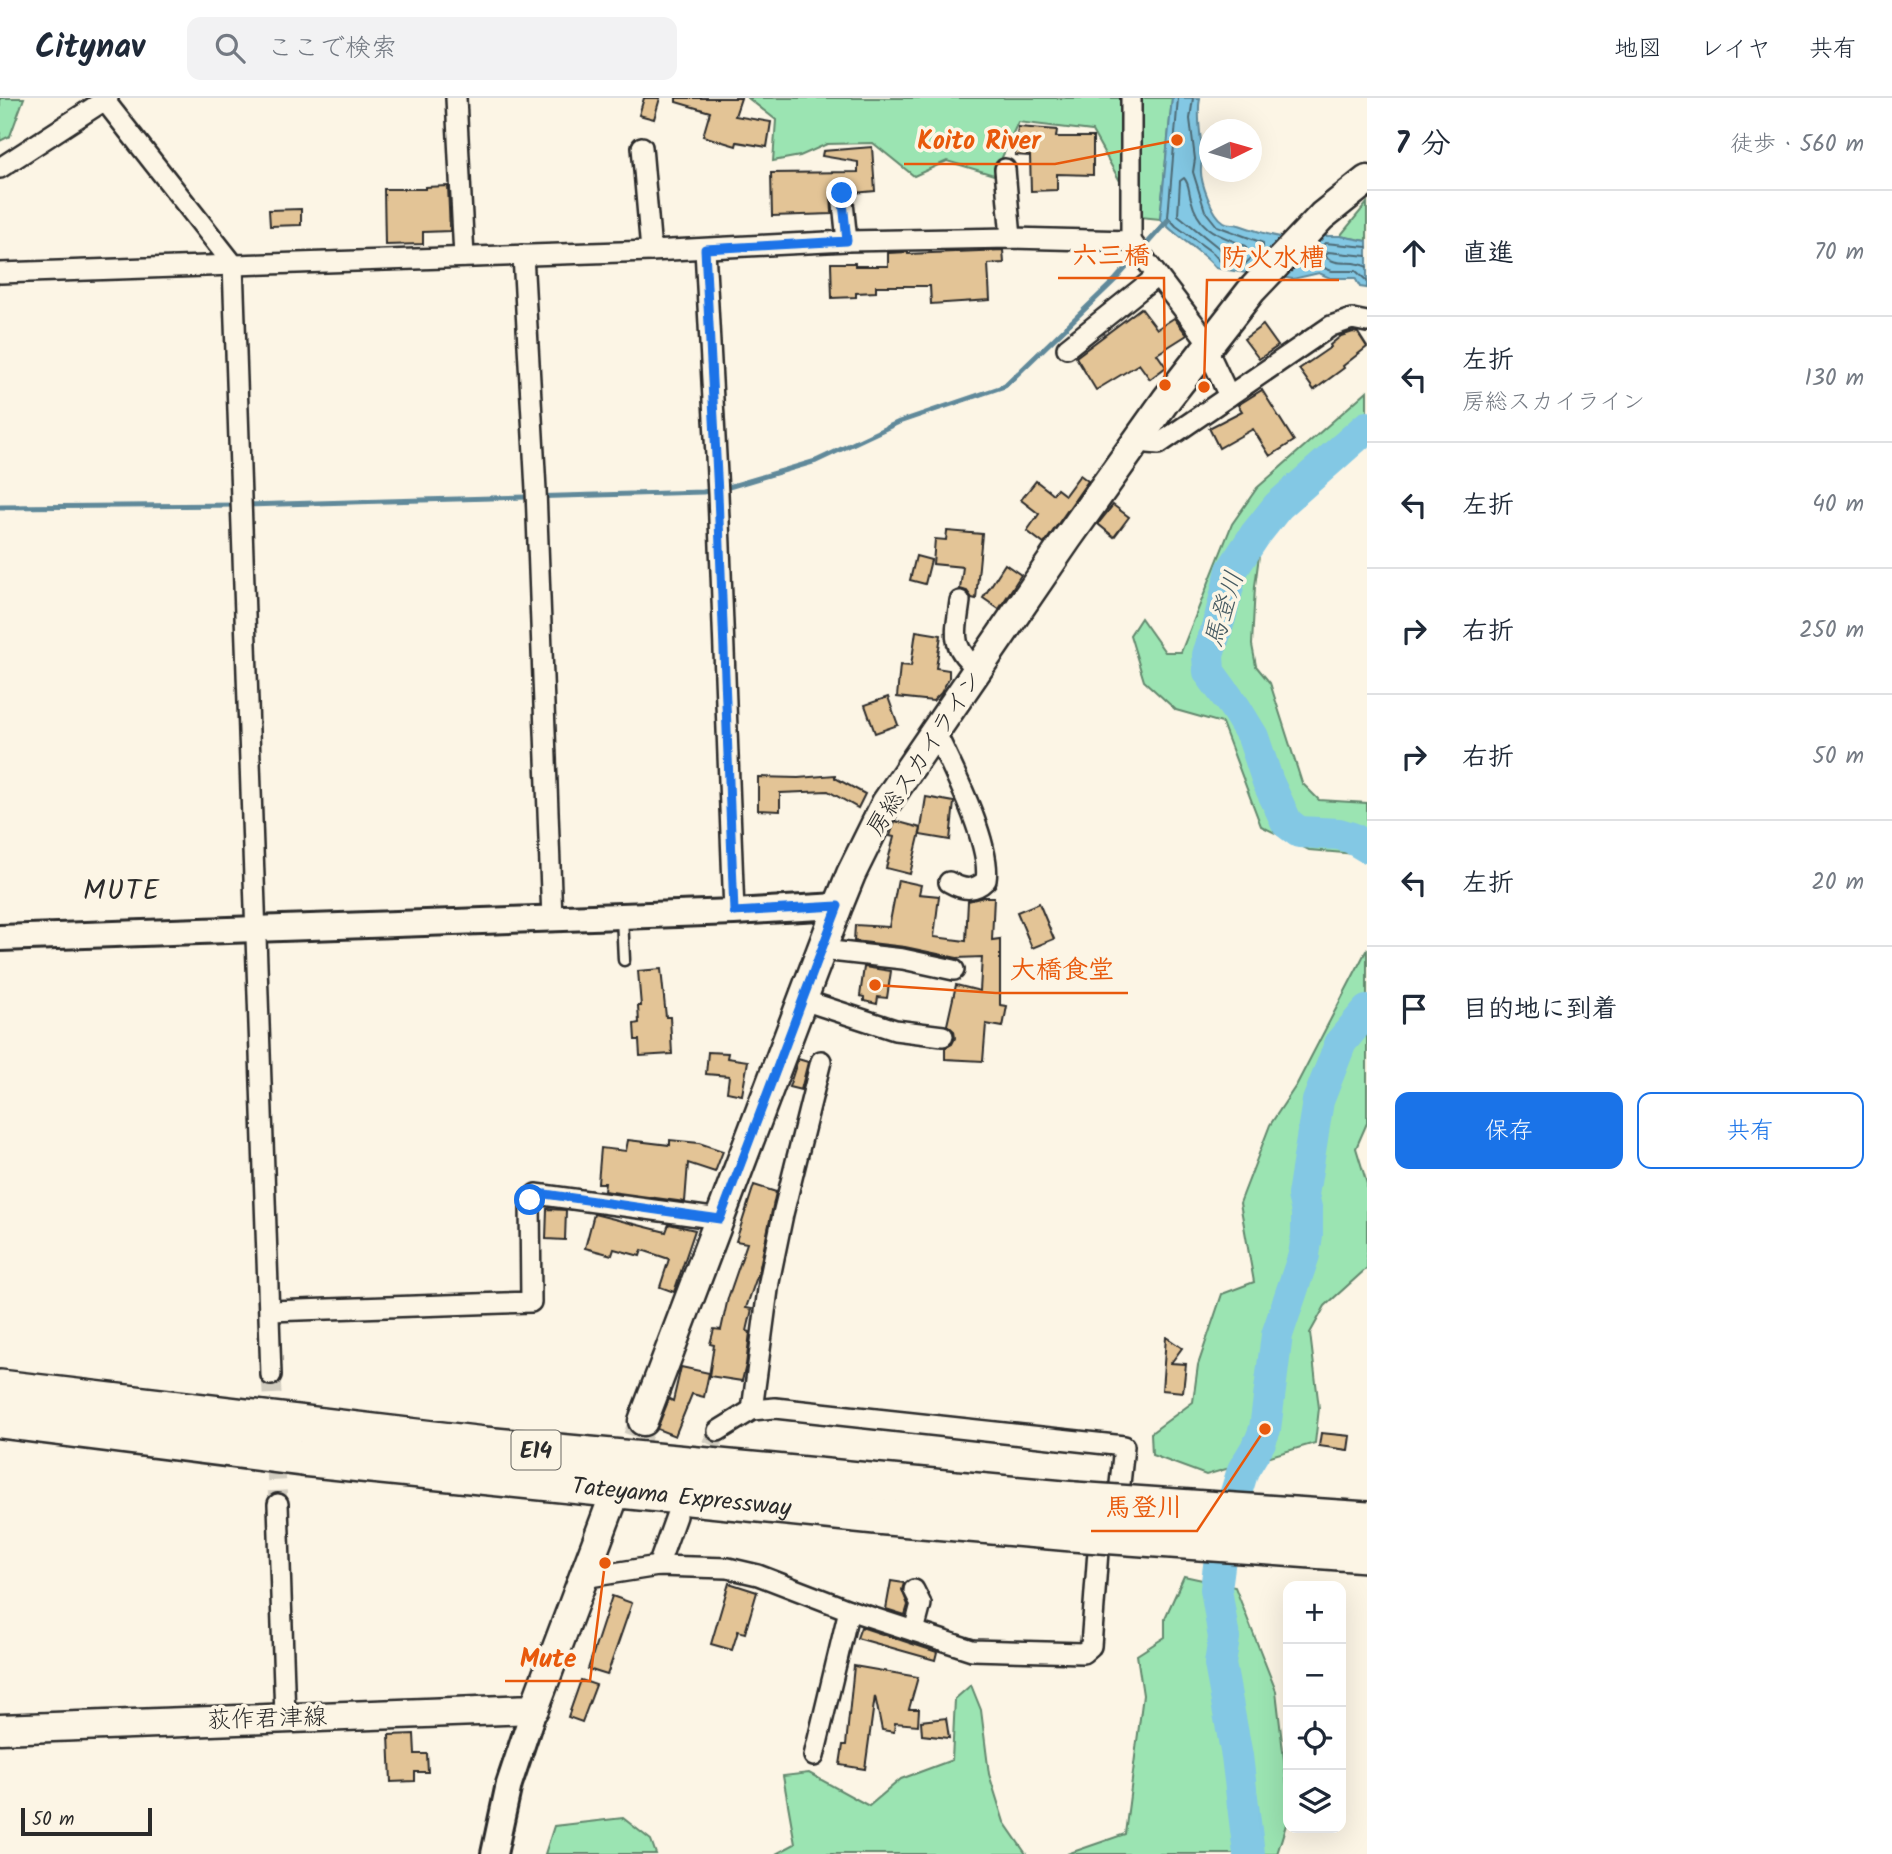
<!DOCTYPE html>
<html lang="ja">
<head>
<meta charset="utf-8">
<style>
  :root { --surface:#fff; --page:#f2f2f3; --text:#1f2937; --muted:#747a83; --line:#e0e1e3; --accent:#1a73e8 }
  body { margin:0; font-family:Kalam,"Klee One",sans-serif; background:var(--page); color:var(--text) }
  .controls { position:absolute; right:21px; bottom:21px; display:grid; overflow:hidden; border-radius:14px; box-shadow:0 7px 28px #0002 }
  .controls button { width:63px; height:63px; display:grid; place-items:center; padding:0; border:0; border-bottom:2px solid var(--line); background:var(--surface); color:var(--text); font:35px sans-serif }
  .compass { position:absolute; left:1199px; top:21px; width:63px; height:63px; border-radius:50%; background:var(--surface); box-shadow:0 7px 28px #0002; rotate:85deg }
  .scale { position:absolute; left:21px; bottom:18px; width:131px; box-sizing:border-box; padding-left:7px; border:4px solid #2b2b2b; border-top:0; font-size:19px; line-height:24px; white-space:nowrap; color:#2b2b2b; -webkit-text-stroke:5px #fcf5e5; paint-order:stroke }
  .stop { position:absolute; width:21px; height:21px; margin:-16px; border:5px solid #1a73e8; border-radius:50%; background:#fff }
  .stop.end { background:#1a73e8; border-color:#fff; box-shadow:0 2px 7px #0008 }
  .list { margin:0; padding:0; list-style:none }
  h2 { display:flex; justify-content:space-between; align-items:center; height:91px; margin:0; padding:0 28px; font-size:30px }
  h2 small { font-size:23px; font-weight:400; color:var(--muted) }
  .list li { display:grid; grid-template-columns:46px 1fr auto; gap:21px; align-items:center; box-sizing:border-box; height:126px; padding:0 28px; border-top:2px solid var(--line) }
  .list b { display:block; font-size:26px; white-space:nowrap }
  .list p { margin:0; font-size:23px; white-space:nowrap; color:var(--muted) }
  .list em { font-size:23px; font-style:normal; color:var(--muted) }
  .actions { display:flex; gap:14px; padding:21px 28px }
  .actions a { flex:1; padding:16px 0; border:2px solid var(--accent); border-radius:14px; text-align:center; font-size:24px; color:var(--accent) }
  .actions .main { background:var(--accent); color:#fff }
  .icon { flex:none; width:38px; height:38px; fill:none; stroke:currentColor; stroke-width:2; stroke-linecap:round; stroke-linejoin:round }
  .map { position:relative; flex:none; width:1367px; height:1756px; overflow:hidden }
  header { display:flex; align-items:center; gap:42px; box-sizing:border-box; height:98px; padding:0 35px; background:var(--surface); border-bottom:2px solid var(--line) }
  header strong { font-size:33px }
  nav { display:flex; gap:38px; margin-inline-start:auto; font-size:24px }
  .search { width:490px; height:63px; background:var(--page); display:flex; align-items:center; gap:18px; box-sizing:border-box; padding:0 24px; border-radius:14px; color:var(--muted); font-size:26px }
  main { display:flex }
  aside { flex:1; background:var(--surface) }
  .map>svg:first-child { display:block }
  .green { fill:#9be4b2; stroke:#63886e; stroke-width:2 }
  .water { fill:#83c8e4; stroke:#60899a; stroke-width:2 }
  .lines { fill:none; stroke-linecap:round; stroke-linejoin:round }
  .shore { stroke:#4e6a75; stroke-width:2 }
  .stream { stroke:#60899a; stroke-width:5 }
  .river { stroke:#83c8e4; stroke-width:32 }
  .building { fill:#e3c496; stroke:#2b2b2b; stroke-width:2 }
  .minor-tunnel { stroke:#d2cdc0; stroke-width:19; stroke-dasharray:19 10; stroke-linecap:butt }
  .secondary-tunnel { stroke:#d2cdc0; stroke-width:28; stroke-dasharray:28 14; stroke-linecap:butt }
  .service-casing { stroke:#2b2b2b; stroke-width:15 }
  .minor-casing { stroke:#2b2b2b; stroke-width:24 }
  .tertiary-casing { stroke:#2b2b2b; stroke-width:30 }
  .secondary-casing { stroke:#2b2b2b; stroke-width:33 }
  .motorway-casing { stroke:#2b2b2b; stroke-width:40 }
  .service { stroke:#fcf5e5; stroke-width:10 }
  .minor { stroke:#fcf5e5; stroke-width:19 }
  .tertiary { stroke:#fcf5e5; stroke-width:24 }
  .secondary { stroke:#fcf5e5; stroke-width:28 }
  .motorway { stroke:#fcf5e5; stroke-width:35 }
  .motorway-bridge-casing { stroke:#2b2b2b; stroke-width:40; stroke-linecap:butt }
  .motorway-bridge { stroke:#fcf5e5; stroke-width:35 }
  .route { stroke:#1a73e8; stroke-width:9 }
  .labels { text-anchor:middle; stroke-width:7; stroke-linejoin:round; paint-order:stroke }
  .shield { fill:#fcf5e5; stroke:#6a6863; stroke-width:2 }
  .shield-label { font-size:23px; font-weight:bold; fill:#2b2b2b }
  .street-label { font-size:24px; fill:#2b2b2b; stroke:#fcf5e5 }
  .water-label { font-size:26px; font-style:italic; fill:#455a62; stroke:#fcf5e5 }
  .quarter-label { font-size:28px; letter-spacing:2px; fill:#2b2b2b; stroke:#fcf5e5 }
  .leader { fill:none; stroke:#e8590c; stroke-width:2.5 }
  .callout-dot { fill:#e8590c; stroke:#fcf5e5; stroke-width:2.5 }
  .callout-label { font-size:26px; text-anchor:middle; font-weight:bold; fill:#e8590c; stroke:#fcf5e5; stroke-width:7; stroke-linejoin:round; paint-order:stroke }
</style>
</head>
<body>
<header>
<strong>Citynav</strong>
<div class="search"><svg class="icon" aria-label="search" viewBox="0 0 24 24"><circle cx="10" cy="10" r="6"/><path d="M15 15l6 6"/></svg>ここで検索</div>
<nav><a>地図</a><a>レイヤ</a><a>共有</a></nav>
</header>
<main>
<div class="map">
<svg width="1367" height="1756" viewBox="0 0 1367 1756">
  <rect width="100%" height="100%" fill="#fcf5e5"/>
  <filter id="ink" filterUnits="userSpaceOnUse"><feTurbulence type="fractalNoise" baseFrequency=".0143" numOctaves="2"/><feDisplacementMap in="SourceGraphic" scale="14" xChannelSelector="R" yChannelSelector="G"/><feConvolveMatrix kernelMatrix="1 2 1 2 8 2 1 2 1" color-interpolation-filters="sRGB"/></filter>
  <g filter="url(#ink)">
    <g class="green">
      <path d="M0 0H24L10 38 0 43Z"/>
      <path d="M748 0H1172L1160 121 1140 119 1092 33 1018 24 994 77 947 63 914 78 873 45 827 46 800 58 773 63 776 22Z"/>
      <path d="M1367 105V143L1340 138Z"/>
      <path d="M1367 293V316L1317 357 1264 420 1255 488 1252 547 1256 568 1270 585 1302 685 1319 702 1367 705V757L1309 752 1261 728 1222 625 1176 612 1144 583 1130 537 1141 520 1165 554H1181L1232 426 1257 390Z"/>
      <path d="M1367 851V1025L1356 1050 1367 1086V1170L1325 1208 1310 1235 1319 1310 1315 1345 1206 1377 1152 1357 1151 1335 1193 1304 1198 1267 1222 1196 1254 1184 1240 1105 1270 1027 1297 986Z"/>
      <path d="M1184 1478 1235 1489 1276 1593 1288 1696V1720L1277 1756H1067L1125 1736 1143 1597 1137 1557 1165 1539V1520Z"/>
      <path d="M971 1587 981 1612 989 1676 1004 1724 1026 1756H776L795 1746 783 1678 809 1675 869 1708 901 1681 952 1662 955 1601Z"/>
      <path d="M623 1720 651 1742 656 1756H545L554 1728Z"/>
    </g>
    <g class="water">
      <path d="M1172 0H1200C1196 21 1202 39 1202 60 1202 66 1201 64 1201 71 1200 83 1212 117 1224 124 1229 127 1234 125 1239 127 1254 132 1266 137 1281 139L1246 175 1216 170C1200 151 1177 140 1160 121Z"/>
      <path d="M1322 138H1340L1367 143V190L1360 189 1355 180H1330L1319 175 1293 181 1280 179Z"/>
    </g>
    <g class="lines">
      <g class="shore">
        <path d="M1178 0 1168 119 1176 128 1213 155 1220 163 1244 167 1263 149V145L1217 128 1205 113 1193 74 1195 61 1190 21 1193 0"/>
        <path d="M1184 80C1190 87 1188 92 1191 101 1199 134 1219 137 1246 148L1247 152 1242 157 1225 155 1178 117 1180 83Z"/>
        <path d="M1367 149 1325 145 1303 167 1306 171 1319 168 1332 173H1356L1367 183"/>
        <path d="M1367 158 1328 154 1325 158C1337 170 1353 160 1367 169"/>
      </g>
      <path class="stream" d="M0 409 242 407 703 394 722 391 816 363 899 324 1005 288 1116 181 1168 122"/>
      <g class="river">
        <path d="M1367 329 1278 408 1255 437 1232 472 1220 520 1208 557 1209 574 1236 611 1253 639 1268 684 1287 725 1299 734 1339 736 1352 740 1367 749"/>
        <path d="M1249 1756 1237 1658 1220 1566 1224 1540 1216 1491 1223 1437 1243 1372 1260 1344 1265 1331 1277 1237 1304 1157 1307 1137V1114L1303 1097 1318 1003 1341 944 1367 913"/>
      </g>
    </g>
    <g class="building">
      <path d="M644 0H660L654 21 639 17Z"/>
      <path d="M676 0H741L735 18 771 24 767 49 737 44 736 48 703 38 710 14 676 4Z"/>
      <path d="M1018 29 1057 32 1056 39H1093V77L1057 76V92L1031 93 1030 58 1015 57Z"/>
      <path d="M872 49 875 93 854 95 851 87 840 83 831 91 832 116 772 118 771 75 858 74V64L822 58 823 53Z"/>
      <path d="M448 88 450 133 423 134V146L385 147 384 91H425V89Z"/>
      <path d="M301 111V127L270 128 269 112Z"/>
      <path d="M1003 152 1004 165 988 166 990 202 931 206 930 188H876V194L856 195V199L832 200 831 165H855V168H888V155L908 154V156Z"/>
      <path d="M1141 210 1157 231 1174 220 1187 237 1157 256 1166 269 1150 281 1139 266 1096 292 1076 259Z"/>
      <path d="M1263 227 1278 248 1259 261 1244 241Z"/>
      <path d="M1353 234 1358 235 1367 249 1343 268 1344 270 1314 292 1299 271 1331 249 1330 247 1341 238Z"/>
      <path d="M1262 292 1294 343 1270 358 1253 331 1219 350 1209 330 1242 313 1238 307Z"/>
      <path d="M1080 377 1088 383 1044 446 1027 433 1039 416 1021 402 1036 383 1053 396 1057 391 1065 397Z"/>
      <path d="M1113 407 1129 419 1114 439 1098 426Z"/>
      <path d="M947 433 982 436 976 501 972 500 967 493 960 491 963 469 933 466 935 441 946 442Z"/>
      <path d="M916 458 931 462 925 486 910 482Z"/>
      <path d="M1005 466 1021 477 999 511 983 500Z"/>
      <path d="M916 533 941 537 936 570 949 572V580L941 595 933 603 897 599 900 567 911 568Z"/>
      <path d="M888 599 898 627 875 635 865 607Z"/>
      <path d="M835 677V680L865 696 858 710 828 693 780 695V713L758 712V679L798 680Z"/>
      <path d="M926 699 954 704 950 742 920 737Z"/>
      <path d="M895 723 921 730 910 776 886 770 894 739 890 738Z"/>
      <path d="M898 782 921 787 919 796 939 798 934 839 966 843 968 803 984 799H994L992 842 1000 841V907L1007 908 1003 929 986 926 983 963 945 961V950L952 946 955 940 954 933 947 927 956 887 980 893 982 859 957 860 905 849 854 843 855 827 889 829Z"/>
      <path d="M1039 805 1054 841 1032 850 1017 814Z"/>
      <path d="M864 869 891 873 887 900 878 899 877 906 864 903V899L860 898Z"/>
      <path d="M661 871 666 919H670L672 956 640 958 639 942H635L634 926 639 925 638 908H641L638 873Z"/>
      <path d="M708 954 728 955 727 960 748 963 742 997 727 994 729 978 706 976Z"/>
      <path d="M798 961 808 964 801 992 789 989Z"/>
      <path d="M628 1042 670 1047V1042L699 1045 723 1053 715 1074 688 1065 685 1104 604 1093 605 1085H598L601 1050 626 1053Z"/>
      <path d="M754 1087 776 1094 759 1173 746 1210 752 1211 747 1233 750 1234 746 1267 742 1283 709 1278 714 1247 710 1246 714 1231 721 1232 728 1200 747 1145 736 1143Z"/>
      <path d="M547 1111 566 1112 565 1142 546 1141Z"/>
      <path d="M594 1116 666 1134 669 1126 695 1132 674 1194 660 1189 669 1161 642 1152 640 1158 614 1151 612 1157 585 1150Z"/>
      <path d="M1166 1239 1182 1250 1171 1265 1186 1266 1183 1294 1162 1292Z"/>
      <path d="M681 1269 709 1275 704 1299 692 1296 675 1338 657 1331 669 1301 673 1303Z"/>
      <path d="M1321 1335 1350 1338 1348 1352 1319 1348Z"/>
      <path d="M891 1483 904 1485 902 1492 908 1507 905 1517 886 1511Z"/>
      <path d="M729 1485 757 1494 745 1535 738 1533 732 1552 711 1546Z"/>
      <path d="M612 1498 632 1505 607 1577 588 1571Z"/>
      <path d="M861 1529 937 1554 935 1562 857 1540Z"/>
      <path d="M854 1568 918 1579 909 1611H919L918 1627 895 1625 894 1634 882 1632 875 1598 865 1671 840 1667 843 1647H846Z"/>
      <path d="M581 1582 596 1587 582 1624 568 1619Z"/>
      <path d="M946 1620 949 1640 922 1637 921 1623Z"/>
      <path d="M414 1636 415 1656H427L428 1674H415V1683L391 1684 389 1637Z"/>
    </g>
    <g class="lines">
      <g class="minor-tunnel">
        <path d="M271 1277 278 1406"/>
        <path d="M698 1373 718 1333"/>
      </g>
      <path class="secondary-tunnel" d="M622 1379 643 1323"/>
      <defs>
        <path id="service" d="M622 819 624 862"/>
        <g id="minor">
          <path d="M456 0 464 159"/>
          <path d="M105 3 233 166 271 1277"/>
          <path d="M642 49 651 153"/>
          <path d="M0 70 108 0"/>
          <path d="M1005 71 1011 140"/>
          <path d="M842 95 847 143"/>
          <path d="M1131 143V0"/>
          <path d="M705 151 718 396 734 814"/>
          <path d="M523 157 536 392 552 821"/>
          <path d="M0 175 651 153 847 143 1011 140 1131 143 1209 245"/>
          <path d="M1206 249 1229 298"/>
          <path d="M1067 250 1157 178"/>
          <path d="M1140 339 1148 345 1159 346 1331 228 1352 221 1367 224"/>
          <path d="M960 503C956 536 949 548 978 571"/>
          <path d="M935 633C951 667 992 746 986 782 974 794 963 792 949 784"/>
          <path d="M822 852 903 861 954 872"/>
          <path d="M803 902 895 932 943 938"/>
          <path d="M270 1213 531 1204 530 1102 536 1096 720 1121"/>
          <path d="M752 1312 769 1184 783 1116 821 963"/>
          <path d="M718 1333 752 1312 775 1310 1124 1348 1120 1386"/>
          <path d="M278 1406 285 1619"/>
          <path d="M658 1468 676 1418"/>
          <path d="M583 1480 658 1468 728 1470 758 1477 849 1512 972 1552 1083 1555 1091 1548 1098 1453"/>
          <path d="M914 1533 921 1506 914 1492"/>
          <path d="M814 1658 849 1512"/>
        </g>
        <g id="tertiary">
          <path d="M0 840 734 814 838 808"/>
          <path d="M494 1756 509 1686 534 1611"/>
        </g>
        <g id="secondary">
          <path d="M643 1323 838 808 851 776 886 705 1067 441 1166 302 1251 193 1322 118 1367 82"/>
          <path d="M0 1631 534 1611 611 1406"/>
        </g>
        <g id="motorway">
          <path d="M0 1290 484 1347 1074 1402"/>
          <path id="s1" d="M0 1322 302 1360 876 1418 1072 1435"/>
        </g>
      </defs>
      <use href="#service" class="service-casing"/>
      <use href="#minor" class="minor-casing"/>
      <use href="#tertiary" class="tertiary-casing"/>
      <use href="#secondary" class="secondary-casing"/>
      <use href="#motorway" class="motorway-casing"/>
      <use href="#service" class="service"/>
      <use href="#minor" class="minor"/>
      <use href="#tertiary" class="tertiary"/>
      <use href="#secondary" class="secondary"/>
      <use href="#motorway" class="motorway"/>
      <defs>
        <g id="motorway-bridge">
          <path d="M1074 1402 1367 1422"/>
          <path d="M1072 1435 1367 1456"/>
        </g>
      </defs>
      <use href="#motorway-bridge" class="motorway-bridge-casing"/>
      <use href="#motorway-bridge" class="motorway-bridge"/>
    </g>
  </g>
  <g class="lines" filter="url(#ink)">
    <path class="route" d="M530 1102 536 1096H545L720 1121 838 808 734 814 718 396 705 151 847 143 842 95"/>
  </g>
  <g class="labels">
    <rect class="shield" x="511.5" y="1332.5" width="49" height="39" rx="5"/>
    <g class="shield-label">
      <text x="536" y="1360">E14</text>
    </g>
    <g class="street-label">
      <text transform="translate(924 655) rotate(-57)" y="8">房総スカイライン</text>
      <text dy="8" stroke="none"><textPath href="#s1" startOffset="686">Tateyama Expressway</textPath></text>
      <text transform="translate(267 1620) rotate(-2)" y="8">荻作君津線</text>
    </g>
    <g class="water-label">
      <text transform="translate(1223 511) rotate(-73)" y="9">馬登川</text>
    </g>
    <g class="quarter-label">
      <text x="122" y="801">MUTE</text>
    </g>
  </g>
  <path class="leader" d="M1177 42L1055 66H904M1165 287L1164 180H1058M1204 289L1207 182H1339M875 887L996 895H1128M1265 1331L1197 1433H1091M605 1465L590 1583H505"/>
  <g class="callout-dot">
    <circle cx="1177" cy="42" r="7"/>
    <circle cx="1165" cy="287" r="7"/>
    <circle cx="1204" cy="289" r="7"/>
    <circle cx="875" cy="887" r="7"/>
    <circle cx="1265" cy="1331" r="7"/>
    <circle cx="605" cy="1465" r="7"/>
  </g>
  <g class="callout-label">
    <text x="979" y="51">Koito River</text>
    <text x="1111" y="166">六三橋</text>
    <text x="1273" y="168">防火水槽</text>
    <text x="1062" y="880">大橋食堂</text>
    <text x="1144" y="1418">馬登川</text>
    <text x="548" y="1569">Mute</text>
  </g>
</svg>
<div class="controls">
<button>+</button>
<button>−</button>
<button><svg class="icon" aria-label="locate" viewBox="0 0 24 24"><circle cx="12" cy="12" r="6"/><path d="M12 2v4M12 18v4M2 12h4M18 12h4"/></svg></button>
<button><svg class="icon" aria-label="layers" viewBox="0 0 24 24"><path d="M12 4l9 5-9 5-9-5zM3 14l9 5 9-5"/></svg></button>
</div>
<svg class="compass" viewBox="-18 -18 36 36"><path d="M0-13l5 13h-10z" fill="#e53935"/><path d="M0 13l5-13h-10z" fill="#747a83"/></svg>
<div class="scale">50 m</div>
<div class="stop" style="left:530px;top:1102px"></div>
<div class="stop end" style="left:842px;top:95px"></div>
</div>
<aside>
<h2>7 分<small>徒歩 · 560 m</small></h2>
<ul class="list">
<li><svg class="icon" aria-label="ahead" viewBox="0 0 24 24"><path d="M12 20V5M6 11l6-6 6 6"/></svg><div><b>直進</b></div><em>70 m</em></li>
<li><svg class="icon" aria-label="left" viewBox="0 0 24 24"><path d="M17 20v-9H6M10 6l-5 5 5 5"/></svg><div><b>左折</b><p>房総スカイライン</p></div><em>130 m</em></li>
<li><svg class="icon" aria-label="left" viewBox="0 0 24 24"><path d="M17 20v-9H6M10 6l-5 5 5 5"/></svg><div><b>左折</b></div><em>40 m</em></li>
<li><svg class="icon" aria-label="right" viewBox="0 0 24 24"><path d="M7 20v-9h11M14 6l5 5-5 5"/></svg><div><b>右折</b></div><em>250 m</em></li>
<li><svg class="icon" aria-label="right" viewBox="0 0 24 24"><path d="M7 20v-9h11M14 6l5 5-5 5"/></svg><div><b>右折</b></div><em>50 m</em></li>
<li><svg class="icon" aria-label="left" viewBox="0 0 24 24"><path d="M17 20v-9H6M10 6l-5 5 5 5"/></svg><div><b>左折</b></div><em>20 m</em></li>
<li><svg class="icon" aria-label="arrive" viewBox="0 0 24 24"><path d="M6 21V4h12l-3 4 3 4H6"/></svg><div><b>目的地に到着</b></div></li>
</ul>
<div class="actions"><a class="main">保存</a><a>共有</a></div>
</aside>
</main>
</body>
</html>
